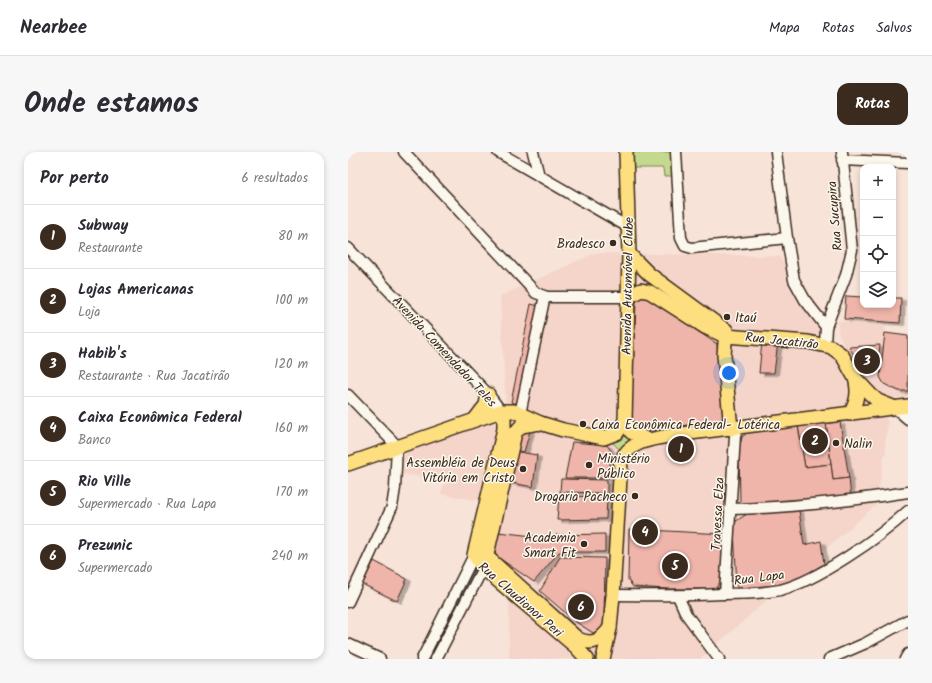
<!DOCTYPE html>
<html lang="pt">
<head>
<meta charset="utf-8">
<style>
  :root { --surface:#fff; --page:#f7f7f7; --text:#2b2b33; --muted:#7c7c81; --line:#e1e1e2; --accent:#3b2a1e }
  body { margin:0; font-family:Kalam,sans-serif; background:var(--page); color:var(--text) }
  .controls { position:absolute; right:12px; top:12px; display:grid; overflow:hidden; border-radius:8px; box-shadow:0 2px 6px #0003 }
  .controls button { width:36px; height:36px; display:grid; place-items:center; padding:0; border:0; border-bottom:1px solid var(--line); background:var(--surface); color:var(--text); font:20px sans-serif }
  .you { position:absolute; left:381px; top:221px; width:14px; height:14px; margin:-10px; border:3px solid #fff; border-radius:50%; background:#1a73e8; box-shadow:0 0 0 6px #1a73e833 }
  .badge { display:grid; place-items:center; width:26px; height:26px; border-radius:50%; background:var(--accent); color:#fff; font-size:13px; font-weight:700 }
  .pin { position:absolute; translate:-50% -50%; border:2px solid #fff; box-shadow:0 1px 4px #0006 }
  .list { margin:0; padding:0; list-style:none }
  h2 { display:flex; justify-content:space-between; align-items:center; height:52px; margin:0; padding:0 16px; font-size:17px }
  h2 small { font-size:13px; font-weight:400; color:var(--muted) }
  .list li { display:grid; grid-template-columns:26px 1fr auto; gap:12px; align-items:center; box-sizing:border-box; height:64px; padding:0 16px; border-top:1px solid var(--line) }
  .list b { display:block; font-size:15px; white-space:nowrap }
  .list p { margin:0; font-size:13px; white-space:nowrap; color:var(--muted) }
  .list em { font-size:13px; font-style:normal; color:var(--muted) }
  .icon { flex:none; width:22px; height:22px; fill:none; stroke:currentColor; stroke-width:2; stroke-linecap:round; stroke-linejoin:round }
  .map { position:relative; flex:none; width:560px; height:507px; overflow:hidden; border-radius:12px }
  header { display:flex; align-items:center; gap:24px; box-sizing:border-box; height:56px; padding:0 20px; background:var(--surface); border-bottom:1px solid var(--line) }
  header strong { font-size:19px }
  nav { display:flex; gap:22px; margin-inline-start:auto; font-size:14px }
  .intro { display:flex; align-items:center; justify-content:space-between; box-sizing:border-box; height:96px; padding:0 24px }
  h1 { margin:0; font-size:28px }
  .button { padding:10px 18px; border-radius:12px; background:var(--accent); color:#fff; font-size:14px; font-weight:700 }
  main { display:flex; gap:24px; padding:0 24px }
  aside { flex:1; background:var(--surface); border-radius:12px; box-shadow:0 2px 6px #0003 }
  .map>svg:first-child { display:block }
  .built { fill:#f5d5ca }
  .green { fill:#c4d98e; stroke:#808256 }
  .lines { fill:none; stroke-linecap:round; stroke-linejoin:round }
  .stream { stroke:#658e91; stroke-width:2.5 }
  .building { fill:#efb5aa; stroke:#3b2a1e; filter:url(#shadow) }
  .minor-casing { stroke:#3b2a1e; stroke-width:13 }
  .major-casing { stroke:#3b2a1e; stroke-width:16 }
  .minor { stroke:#fbf7ec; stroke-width:10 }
  .major { stroke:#fddf80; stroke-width:13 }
  .poi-dot { fill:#3b2a1e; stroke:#fbf7ec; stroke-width:1.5 }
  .labels { text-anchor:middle; stroke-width:3; stroke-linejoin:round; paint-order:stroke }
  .street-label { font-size:13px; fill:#3b2a1e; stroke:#fbf7ec }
  .poi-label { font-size:13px; fill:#3b2a1e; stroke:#fbf7ec; text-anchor:end }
</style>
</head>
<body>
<header>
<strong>Nearbee</strong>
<nav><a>Mapa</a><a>Rotas</a><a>Salvos</a></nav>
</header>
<div class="intro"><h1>Onde estamos</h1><a class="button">Rotas</a></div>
<main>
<aside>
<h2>Por perto<small>6 resultados</small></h2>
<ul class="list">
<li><span class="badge">1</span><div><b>Subway</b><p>Restaurante</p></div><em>80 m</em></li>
<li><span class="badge">2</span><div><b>Lojas Americanas</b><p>Loja</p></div><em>100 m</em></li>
<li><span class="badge">3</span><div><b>Habib's</b><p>Restaurante · Rua Jacatirão</p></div><em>120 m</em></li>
<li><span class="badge">4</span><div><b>Caixa Econômica Federal</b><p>Banco</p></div><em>160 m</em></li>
<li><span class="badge">5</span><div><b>Rio Ville</b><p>Supermercado · Rua Lapa</p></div><em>170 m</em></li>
<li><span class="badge">6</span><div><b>Prezunic</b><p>Supermercado</p></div><em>240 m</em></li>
</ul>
</aside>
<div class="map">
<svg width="560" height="507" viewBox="0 0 560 507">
  <defs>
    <filter id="shadow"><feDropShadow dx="4.5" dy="2.5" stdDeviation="0" flood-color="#0004"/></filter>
  </defs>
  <rect width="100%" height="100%" fill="#f7e3d8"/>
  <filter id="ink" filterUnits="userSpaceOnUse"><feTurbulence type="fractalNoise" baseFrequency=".025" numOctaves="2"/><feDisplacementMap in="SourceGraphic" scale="8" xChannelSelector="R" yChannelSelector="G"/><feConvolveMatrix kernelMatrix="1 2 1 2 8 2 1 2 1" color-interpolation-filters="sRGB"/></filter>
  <g filter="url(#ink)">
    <g class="built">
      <path d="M247 101 431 104 507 220 490 180V169L538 172 537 180 560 183V246H544L535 243 512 226 540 270 537 293 538 302 536 303 529 352 352 507H161V416L145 403 161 313 152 144Z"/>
      <path d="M144 268 150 275 134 349 93 342 97 328 53 322 54 301 58 295Z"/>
    </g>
    <g class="green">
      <path d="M281 0H324V24H316L315 16H281Z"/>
      <path d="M276 280 286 286 272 298 263 289Z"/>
      <path d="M129 412 132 413 86 507H82Z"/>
    </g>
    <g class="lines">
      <path class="stream" d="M81 507 128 413"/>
    </g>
    <g class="building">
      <path d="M295 143 369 192 375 266 370 269 294 279 286 271 283 264 288 150Z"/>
      <path d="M498 144 515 145V153H545V146H553L552 171 496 167Z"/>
      <path d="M183 152 191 154 170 252 163 250Z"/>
      <path d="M537 181 560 184V239H551L536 232 532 225Z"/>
      <path d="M414 189 430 190 426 221H411Z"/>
      <path d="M532 193 529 217H514L501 195Z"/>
      <path d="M492 270 501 326 485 328 478 271Z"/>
      <path d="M478 271 483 312 457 315 450 274Z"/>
      <path d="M450 274 457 315 483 312 485 328 501 326 503 346 400 353 392 350 391 297 394 285 399 281Z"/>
      <path d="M180 278 182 279 176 300 167 298 170 282Z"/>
      <path d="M224 290 259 293 263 299 261 326H217Z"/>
      <path d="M165 299 189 303 185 335 159 330Z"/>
      <path d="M213 327 259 328V341L212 340Z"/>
      <path d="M211 344 259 345 258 367 209 368Z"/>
      <path d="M451 358 456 393 473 389 476 412 454 425 430 433 389 436 386 377 388 369 399 362Z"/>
      <path d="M281 377 376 382 372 430 367 437H319L285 435 280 428Z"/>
      <path d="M150 380 202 386 208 383 257 382V400H211L186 430 148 404 146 398Z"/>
      <path d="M212 405 257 406 256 471 252 477 245 481 228 470 192 439Z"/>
      <path d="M26 409 59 427 49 449 14 432Z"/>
    </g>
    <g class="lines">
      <defs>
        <g id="minor">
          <path d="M56 0 188 141 199 145H280"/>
          <path d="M150 0 280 75"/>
          <path d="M185 0 191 24"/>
          <path d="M328 0 333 86 337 94 344 96 439 86"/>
          <path d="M428 0 439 86 446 128 457 148 478 175"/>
          <path d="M494 8 560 11"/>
          <path d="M0 96 140 242 153 259"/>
          <path d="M477 192 478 175 498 123 504 98 494 0"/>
          <path d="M0 243 49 294 47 336 44 355 0 450"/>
          <path d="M547 256 560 267"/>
          <path d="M172 262 196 148 199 145"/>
          <path d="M382 357C442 356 501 349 560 340"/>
          <path d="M377 442 387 284 390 276"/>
          <path d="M265 443C302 443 338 444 374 442 393 442 413 442 432 438 469 429 532 385 560 359"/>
          <path d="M330 444 338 462 371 507"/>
          <path d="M0 492 32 507"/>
          <path d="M74 507 126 403"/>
          <path d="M88 507 135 416"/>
          <path d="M481 507 518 491 560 468"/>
          <path d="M557 507 560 502"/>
        </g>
        <g id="major">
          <path d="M281 102 301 122 376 177"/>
          <path d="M280 145 293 138 302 140 357 175 377 184 460 190 483 195 494 203 507 226 523 243 530 249 545 255"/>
          <path d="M378 178 376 203 383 277"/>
          <path d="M153 259 156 266V277L126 403 135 416 228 495 239 507"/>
          <path d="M502 262C509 250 511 240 507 226"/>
          <path d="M128 266 138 253 140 242"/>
          <path d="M277 269 283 280 300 288"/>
          <path d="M0 312 153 259H166L192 271 215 278 256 286 269 281 277 269 281 102 278 0"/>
          <path d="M129 394 136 402 230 487C245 494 253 488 262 476"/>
          <path d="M137 411 167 281 173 274 192 271"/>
          <path d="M255 507 262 476 265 443 273 309C281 288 306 287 326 283L560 254"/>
        </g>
      </defs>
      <use href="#minor" class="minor-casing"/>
      <use href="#major" class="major-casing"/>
      <use href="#minor" class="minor"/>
      <use href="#major" class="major"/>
    </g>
  </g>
  <g class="poi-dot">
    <circle cx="265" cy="91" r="4"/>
    <circle cx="379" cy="165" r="4"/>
    <circle cx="235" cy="272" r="4"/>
    <circle cx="488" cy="291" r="4"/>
    <circle cx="241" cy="313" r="4"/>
    <circle cx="175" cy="317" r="4"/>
    <circle cx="287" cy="344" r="4"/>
    <circle cx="236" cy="392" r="4"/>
  </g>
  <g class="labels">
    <g class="street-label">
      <text transform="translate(486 64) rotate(-95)" y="5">Rua Sucupira</text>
      <text transform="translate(279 134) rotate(-89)" y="5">Avenida Automóvel Clube</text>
      <text transform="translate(434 188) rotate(6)" y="5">Rua Jacatirão</text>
      <text transform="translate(97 199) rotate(47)" y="5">Avenida Comendador Teles</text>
      <text transform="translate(369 362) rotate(-87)" y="5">Travessa Elza</text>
      <text transform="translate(411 425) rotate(-7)" y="5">Rua Lapa</text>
      <text transform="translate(173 447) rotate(41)" y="5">Rua Claudionor Peri</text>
    </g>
    <g class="poi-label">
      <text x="257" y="96">Bradesco</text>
      <text x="387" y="170" text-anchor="start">Itaú</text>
      <text x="243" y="277" text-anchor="start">Caixa Econômica Federal- Lotérica</text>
      <text x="496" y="296" text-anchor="start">Nalin</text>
      <text x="249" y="311" text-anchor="start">Ministério<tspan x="249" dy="15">Público</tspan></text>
      <text x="167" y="315">Assembléia de Deus<tspan x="167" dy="15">Vitória em Cristo</tspan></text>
      <text x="279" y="349">Drogaria Pacheco</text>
      <text x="228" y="390">Academia<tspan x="228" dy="15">Smart Fit</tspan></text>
    </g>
  </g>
</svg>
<div class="controls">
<button>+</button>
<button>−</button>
<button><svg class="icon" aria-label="locate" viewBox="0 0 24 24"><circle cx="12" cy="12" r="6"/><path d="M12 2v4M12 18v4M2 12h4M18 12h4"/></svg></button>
<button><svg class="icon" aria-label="layers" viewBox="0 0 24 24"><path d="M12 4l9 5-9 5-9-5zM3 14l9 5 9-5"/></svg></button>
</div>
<div class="you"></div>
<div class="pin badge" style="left:333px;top:297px">1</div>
<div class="pin badge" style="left:467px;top:289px">2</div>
<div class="pin badge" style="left:519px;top:209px">3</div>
<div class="pin badge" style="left:297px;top:380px">4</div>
<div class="pin badge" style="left:327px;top:414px">5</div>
<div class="pin badge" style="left:233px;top:455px">6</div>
</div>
</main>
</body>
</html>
